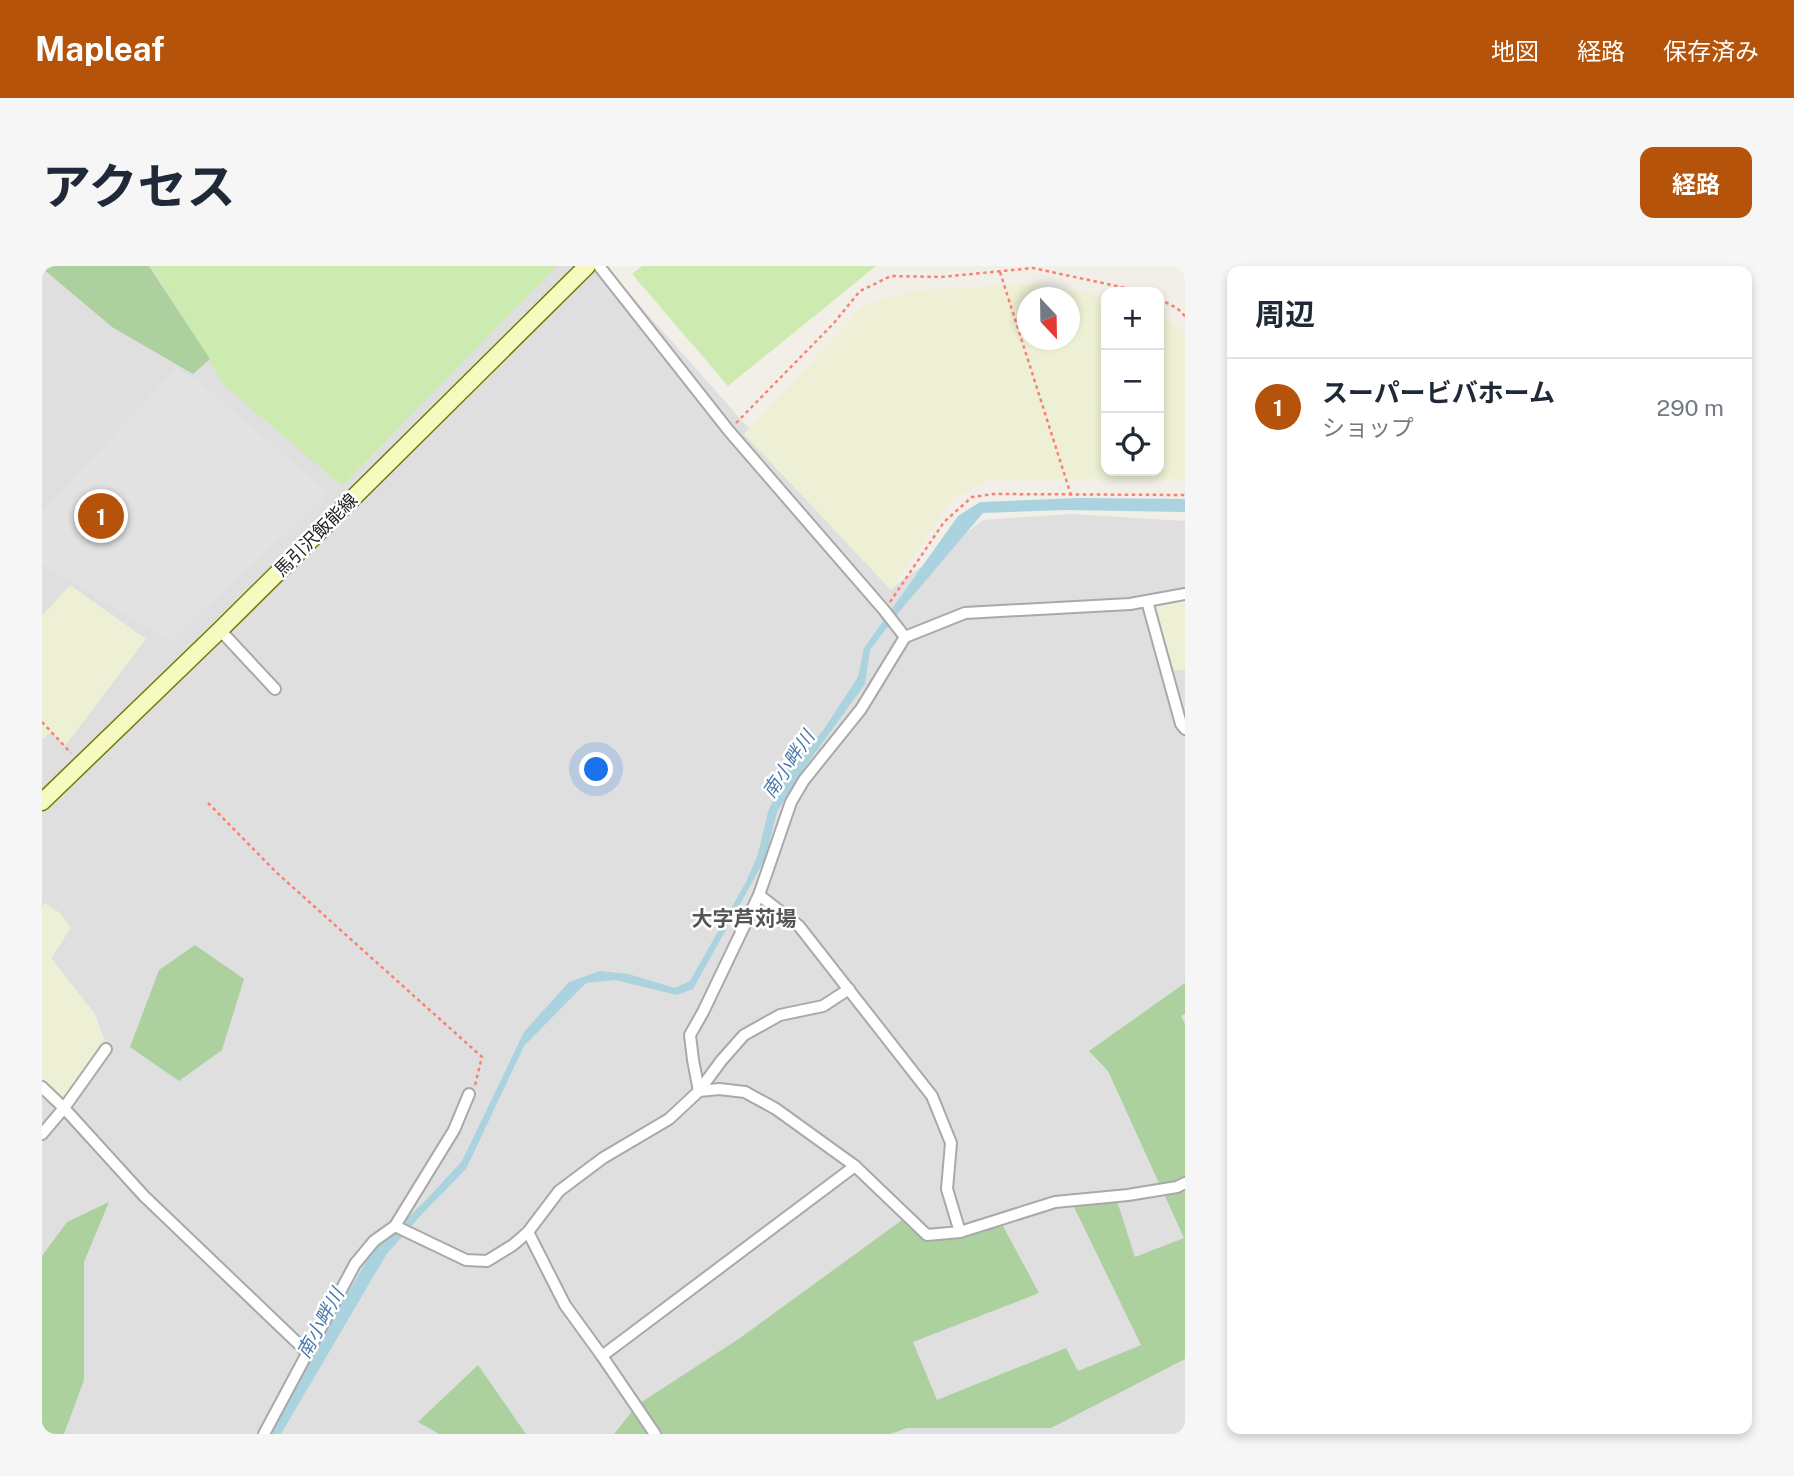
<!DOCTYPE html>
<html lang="ja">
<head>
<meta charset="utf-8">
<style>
  :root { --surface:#fff; --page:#f6f6f7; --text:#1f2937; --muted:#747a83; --line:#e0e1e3; --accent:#b45309 }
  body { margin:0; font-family:"Public Sans","Noto Sans JP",sans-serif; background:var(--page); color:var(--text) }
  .controls { position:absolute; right:21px; top:21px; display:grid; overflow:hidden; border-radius:14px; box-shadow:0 4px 10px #0003 }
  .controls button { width:63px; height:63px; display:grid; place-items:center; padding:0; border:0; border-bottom:2px solid var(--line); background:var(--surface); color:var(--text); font:35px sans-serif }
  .compass { position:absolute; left:975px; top:21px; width:63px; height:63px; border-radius:50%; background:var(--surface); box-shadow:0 4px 10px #0003; rotate:158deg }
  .you { position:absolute; left:555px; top:504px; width:24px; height:24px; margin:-18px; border:5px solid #fff; border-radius:50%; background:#1a73e8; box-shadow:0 0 0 10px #1a73e833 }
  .badge { display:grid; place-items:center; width:46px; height:46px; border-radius:50%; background:var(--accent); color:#fff; font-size:23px; font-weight:700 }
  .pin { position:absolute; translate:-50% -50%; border:4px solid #fff; box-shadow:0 2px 7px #0006 }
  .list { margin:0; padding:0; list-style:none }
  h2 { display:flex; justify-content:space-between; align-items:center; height:91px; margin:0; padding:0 28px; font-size:30px }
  h2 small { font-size:23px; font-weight:400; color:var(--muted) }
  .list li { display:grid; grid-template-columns:46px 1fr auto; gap:21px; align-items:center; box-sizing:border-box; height:98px; padding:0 28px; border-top:2px solid var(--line) }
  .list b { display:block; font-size:26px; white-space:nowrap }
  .list p { margin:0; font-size:23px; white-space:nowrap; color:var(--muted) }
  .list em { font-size:23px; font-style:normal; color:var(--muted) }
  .icon { flex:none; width:38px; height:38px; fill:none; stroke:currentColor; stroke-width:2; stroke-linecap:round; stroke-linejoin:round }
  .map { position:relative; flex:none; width:1143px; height:1168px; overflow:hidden; border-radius:14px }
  header { display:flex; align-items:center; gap:42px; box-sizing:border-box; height:98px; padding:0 35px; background:var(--accent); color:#fff }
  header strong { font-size:33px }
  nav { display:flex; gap:38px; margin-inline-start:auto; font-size:24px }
  .intro { display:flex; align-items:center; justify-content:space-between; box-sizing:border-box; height:168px; padding:0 42px }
  h1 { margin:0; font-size:49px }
  .button { padding:18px 32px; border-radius:14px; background:var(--accent); color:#fff; font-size:24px; font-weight:700 }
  main { display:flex; gap:42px; padding:0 42px }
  aside { flex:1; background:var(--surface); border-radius:14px; box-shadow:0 4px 10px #0003 }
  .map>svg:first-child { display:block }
  .residential { fill:#e0dfdf }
  .farmland { fill:#eef0d5; fill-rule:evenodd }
  .grass { fill:#cdebb0 }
  .forest { fill:#add19e }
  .parking { fill:#e2e2e2 }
  .water { fill:#aad3df }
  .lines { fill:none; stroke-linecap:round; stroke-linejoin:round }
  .street-casing { stroke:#a9a9a9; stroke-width:14 }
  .secondary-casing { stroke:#707d05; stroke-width:19 }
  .path { stroke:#fa8072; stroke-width:2.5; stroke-dasharray:3.5 3.5; stroke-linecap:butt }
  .street { stroke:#fff; stroke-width:10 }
  .secondary { stroke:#f7fabf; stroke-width:16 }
  .labels { text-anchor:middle; stroke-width:5; stroke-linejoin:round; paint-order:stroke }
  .street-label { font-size:18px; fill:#222; stroke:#fff }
  .water-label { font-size:19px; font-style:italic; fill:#4a7aab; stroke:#fff }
  .quarter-label { font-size:21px; font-weight:bold; fill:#555; stroke:#fff }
</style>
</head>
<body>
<header>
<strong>Mapleaf</strong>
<nav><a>地図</a><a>経路</a><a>保存済み</a></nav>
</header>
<div class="intro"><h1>アクセス</h1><a class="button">経路</a></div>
<main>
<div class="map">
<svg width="1143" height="1168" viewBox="0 0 1143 1168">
  <rect width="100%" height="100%" fill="#f2efe9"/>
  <path class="residential" d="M0 0H563L849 323 941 254 1029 248 1143 255V1168H0Z"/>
  <g class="farmland">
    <path d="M984 18 1064 30V205H1117V47L1143 67V213H949L909 234 849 324 702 168 823 39 873 24ZM986 32H1028V74H986Z"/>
    <path d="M28 319 104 373 23 480 9 466 0 474V350Z"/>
    <path d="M1143 335V404L1129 405 1114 341Z"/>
    <path d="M3 637 18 647 29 662 9 692 53 748 63 775 21 834 0 813V641Z"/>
  </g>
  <g class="grass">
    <path d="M109 0H515L300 220 182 119Z"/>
    <path d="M600 0H834L686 120 590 8Z"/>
  </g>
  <g class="forest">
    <path d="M0 0H107L168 93 151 108 70 61 0 2Z"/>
    <path d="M153 679 202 713 180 784 137 815 88 781 117 704Z"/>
    <path d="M1143 717V748L1139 750 1143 758V1093L1009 1162H865L848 1168H572L595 1139 698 1072 860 954 885 974 961 960 997 1027 871 1076 895 1134 1024 1082 1036 1105 1099 1079 1031 939 1075 935 1093 991 1142 972 1066 805 1047 785Z"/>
    <path d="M67 936 42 996V1114L22 1168H0V990L25 956Z"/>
    <path d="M436 1099 484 1168H397L376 1156Z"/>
  </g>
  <path class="parking" d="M134 103 154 113 287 227 128 375 0 298V246Z"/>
  <path class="water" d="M1036 232 1143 233V246L1022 244 941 247 857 346 828 384 823 418 758 508 735 546 723 593 651 723 635 729 573 714 544 717 482 780 424 903 381 947 344 989 239 1168H229L269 1089 328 989 386 932 420 895 482 766 527 716 558 705 586 708 633 722 648 715 704 616 716 588 726 546 746 501 780 466 816 411 822 382 916 250 938 236Z"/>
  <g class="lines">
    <defs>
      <g id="street">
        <path d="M557 0 687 165 842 344 863 371"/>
        <path d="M1105 335 1139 458 1143 463"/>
        <path d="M178 364 233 423"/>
        <path d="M717 629 757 660 890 830 909 877 905 923 918 966"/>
        <path d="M0 821 22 842 102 930 265 1086"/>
        <path d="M657 825 651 794 648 769 661 746 717 629 749 536 762 514 819 443 863 371 923 347 1088 338 1143 328"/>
        <path d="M657 825 679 795 702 769 738 749 781 740 807 723"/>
        <path d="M0 868 22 842 64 783"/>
        <path d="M353 960 412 864 427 828"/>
        <path d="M486 966 523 1039 560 1090 613 1168"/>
        <path d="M560 1090 813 900"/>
        <path d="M222 1168 313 998 332 975 353 960 424 994 445 995 471 979 486 966 517 925 561 892 627 853 657 825 677 823 703 826 734 843 813 900 885 969 918 966 1013 936 1086 929 1135 921 1143 917"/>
      </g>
      <path id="secondary" d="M0 536 178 364 545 0"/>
    </defs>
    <use href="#street" class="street-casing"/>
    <use href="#secondary" class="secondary-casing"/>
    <g class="path">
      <path d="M958 6 1029 229"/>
      <path d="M1117 33 1135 42 1143 50"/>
      <path d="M694 157 791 58 818 25 849 10 899 11 991 2 1102 26"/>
      <path d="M848 336 902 256 930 231 952 228 1143 229"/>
      <path d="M0 456 29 487"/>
      <path d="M166 537 235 607 440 791 433 819"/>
    </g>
    <use href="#street" class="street"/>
    <use href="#secondary" class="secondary"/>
  </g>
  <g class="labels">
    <g class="street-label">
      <text transform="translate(274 269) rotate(-45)" y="6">馬引沢飯能線</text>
    </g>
    <g class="water-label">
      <text transform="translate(746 498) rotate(-56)" y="7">南小畔川</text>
      <text transform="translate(278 1057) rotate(-61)" y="7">南小畔川</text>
    </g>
    <g class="quarter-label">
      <text x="702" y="660">大字芦苅場</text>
    </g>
  </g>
</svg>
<div class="controls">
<button>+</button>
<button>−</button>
<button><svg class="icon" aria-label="locate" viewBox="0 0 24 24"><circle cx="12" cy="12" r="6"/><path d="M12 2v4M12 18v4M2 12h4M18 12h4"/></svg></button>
</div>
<svg class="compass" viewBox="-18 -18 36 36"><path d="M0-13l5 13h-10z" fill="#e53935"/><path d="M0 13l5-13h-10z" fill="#747a83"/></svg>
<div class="you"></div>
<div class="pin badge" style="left:59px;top:250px">1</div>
</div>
<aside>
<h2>周辺<small></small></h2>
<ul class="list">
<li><span class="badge">1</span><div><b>スーパービバホーム</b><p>ショップ</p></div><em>290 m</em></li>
</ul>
</aside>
</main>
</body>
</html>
